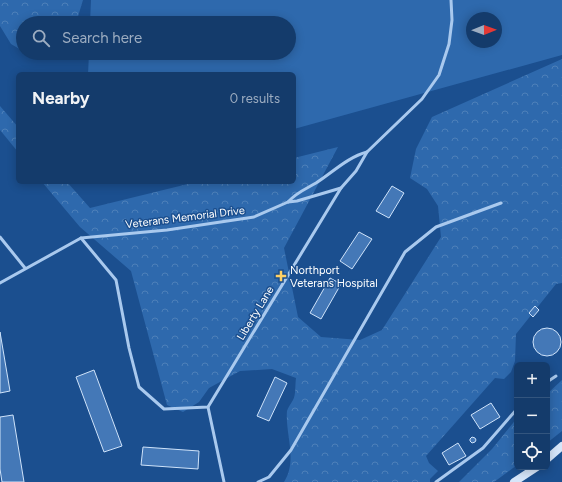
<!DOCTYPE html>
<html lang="en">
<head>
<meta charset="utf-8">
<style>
  :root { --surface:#143b6b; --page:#214673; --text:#f1f3f6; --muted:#9dadc1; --line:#33557e }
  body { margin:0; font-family:Figtree,sans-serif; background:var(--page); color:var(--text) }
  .controls { position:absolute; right:12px; bottom:12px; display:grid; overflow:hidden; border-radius:6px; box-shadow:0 2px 10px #0003 }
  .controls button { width:36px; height:36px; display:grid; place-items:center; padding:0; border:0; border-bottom:1px solid var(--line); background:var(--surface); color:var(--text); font:20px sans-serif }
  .compass { position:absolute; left:466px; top:12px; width:36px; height:36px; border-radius:50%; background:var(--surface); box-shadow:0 2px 10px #0003; rotate:89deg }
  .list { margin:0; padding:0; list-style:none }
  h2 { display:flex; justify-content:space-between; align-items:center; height:52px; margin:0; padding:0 16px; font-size:17px }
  h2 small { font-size:13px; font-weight:400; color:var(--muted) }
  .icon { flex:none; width:22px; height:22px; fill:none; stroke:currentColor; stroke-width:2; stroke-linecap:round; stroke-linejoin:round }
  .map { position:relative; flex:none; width:562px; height:482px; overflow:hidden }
  .search { position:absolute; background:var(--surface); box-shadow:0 2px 10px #0003; left:16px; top:16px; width:280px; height:44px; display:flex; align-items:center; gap:10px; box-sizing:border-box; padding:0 14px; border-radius:22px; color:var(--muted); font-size:15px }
  .panel { position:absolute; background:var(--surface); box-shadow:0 2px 10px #0003; left:16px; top:72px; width:280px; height:112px; border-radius:6px }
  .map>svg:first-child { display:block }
  .grass { fill:#2e69ad; fill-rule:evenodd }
  .forest { fill:url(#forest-crowns) }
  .building { fill:#4478b7; stroke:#cfe3fa }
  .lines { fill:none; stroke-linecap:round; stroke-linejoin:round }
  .lane { stroke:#a9c9ee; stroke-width:3 }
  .secondary { stroke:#d6e6fa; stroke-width:8 }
  .poi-dot { fill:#ffd166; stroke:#1b4f8f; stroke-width:1.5 }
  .labels { text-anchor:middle; stroke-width:3; stroke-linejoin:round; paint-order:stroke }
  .street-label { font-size:11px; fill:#fff; stroke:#1b4f8f }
  .poi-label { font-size:11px; fill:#fff; stroke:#1b4f8f; text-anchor:start }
</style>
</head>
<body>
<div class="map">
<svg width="562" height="482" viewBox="0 0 562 482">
  <defs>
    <pattern id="forest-crowns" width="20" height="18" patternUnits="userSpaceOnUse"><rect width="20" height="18" fill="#2e69ad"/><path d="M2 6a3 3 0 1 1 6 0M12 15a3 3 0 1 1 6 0" fill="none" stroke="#4d80b9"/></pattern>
  </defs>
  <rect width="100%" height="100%" fill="#1b4f8f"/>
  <path class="grass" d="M91 0H562V55L294 129V74H88L89 53H289V23H90ZM472 18H496V42H472Z"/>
  <g class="forest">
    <path d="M0 0H83L76 23H23V51L11 44 0 26Z"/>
    <path d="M562 59V283L556 284 516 334 515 361 511 372 504 379 495 378 426 456 429 463 438 471 430 479V482H284C298 460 285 434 287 411 288 407 291 404 293 400 296 395 295 385 296 378L272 369 240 371 209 388 199 402 183 412 167 405 131 271 80 227 42 182H67L90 208 196 182H294V158L338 147 284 248 298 317 321 337 360 340 382 330 441 237 438 206 427 189 410 178 416 149 432 117Z"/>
    <path d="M0 106 18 127V152L0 130Z"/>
    <path d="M562 380V431L547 443V394Z"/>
    <path d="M517 418V465L494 482H459L492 449Z"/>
  </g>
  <g class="building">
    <path d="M392 186 404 193 389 218 376 211Z"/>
    <path d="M359 232 372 239 352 269 340 261Z"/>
    <path d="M330 278 341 284 321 319 310 313Z"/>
    <path d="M535 306 539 310 533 317 529 313Z"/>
    <circle cx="547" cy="342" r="14"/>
    <path d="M0 332 10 391 0 393Z"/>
    <path d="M94 370 122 446 104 452 76 377Z"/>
    <path d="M275 377 287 383 269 421 257 416Z"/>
    <path d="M491 403 500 417 480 429 471 415Z"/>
    <path d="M13 415 24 482H2L0 469V417Z"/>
    <path d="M472 437 475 438 476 440 475 442 472 443 470 441V439Z"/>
    <path d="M458 443 466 456 449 465 442 453Z"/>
    <path d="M143 447 199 451 198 469 141 465Z"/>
  </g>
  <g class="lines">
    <g class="lane">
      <path d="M288 202C297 192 306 189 316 183 333 172 348 157 367 152"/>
      <path d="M0 237 25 268"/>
      <path d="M81 238 116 280 129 348 139 387 164 409 208 407 341 188"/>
      <path d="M0 283 81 238 167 230 254 217 288 202 297 201 341 188 356 171 367 152 422 99 439 75 449 44 452 20 451 0"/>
      <path d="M547 382 556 376"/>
      <path d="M208 407 224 482"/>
      <path d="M258 482 269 477 291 450 405 252 436 227 501 203"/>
      <path d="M436 482 483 448 517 409"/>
    </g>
    <g class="secondary">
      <path d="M547 459 562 446"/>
      <path d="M514 482 537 467"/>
    </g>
  </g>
  <path class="poi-dot" d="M279 270h4v4h4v4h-4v4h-4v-4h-4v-4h4z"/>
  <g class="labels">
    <g class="street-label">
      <text transform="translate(185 217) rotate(-7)" y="4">Veterans Memorial Drive</text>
      <text transform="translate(255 313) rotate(-59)" y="4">Liberty Lane</text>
    </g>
    <g class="poi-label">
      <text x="290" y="274">Northport<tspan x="290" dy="13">Veterans Hospital</tspan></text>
    </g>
  </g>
</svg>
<div class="controls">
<button>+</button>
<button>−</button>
<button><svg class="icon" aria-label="locate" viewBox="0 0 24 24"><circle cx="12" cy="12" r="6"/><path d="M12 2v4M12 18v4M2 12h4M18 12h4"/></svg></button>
</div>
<svg class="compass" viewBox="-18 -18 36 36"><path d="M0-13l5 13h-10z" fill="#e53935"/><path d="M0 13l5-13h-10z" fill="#9dadc1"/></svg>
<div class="search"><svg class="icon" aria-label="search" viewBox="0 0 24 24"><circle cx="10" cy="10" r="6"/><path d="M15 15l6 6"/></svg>Search here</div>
<section class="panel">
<h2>Nearby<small>0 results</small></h2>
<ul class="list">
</ul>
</section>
</div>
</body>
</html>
